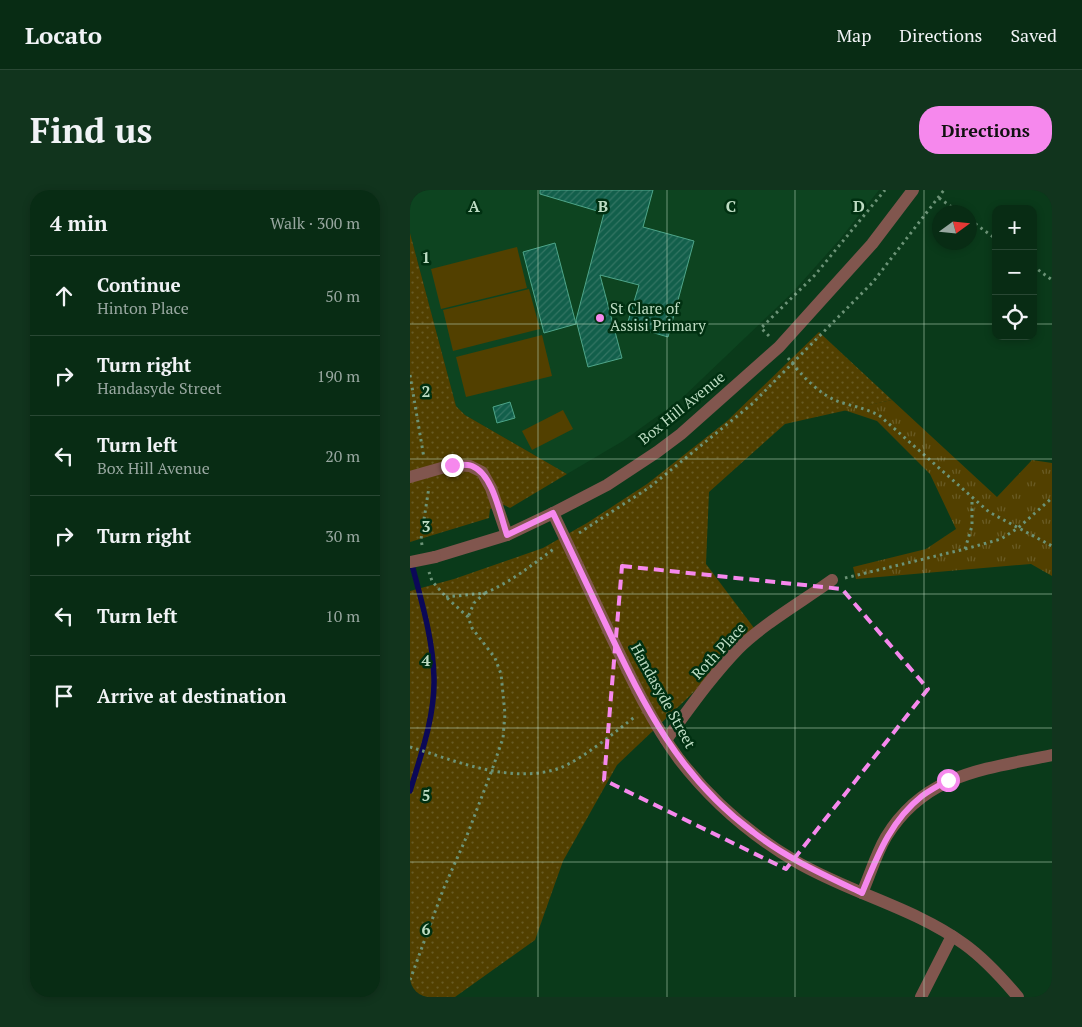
<!DOCTYPE html>
<html lang="en">
<head>
<meta charset="utf-8">
<style>
  :root { --surface:#082c14; --page:#11341d; --text:#f1f3f6; --muted:#98a7a0; --line:#294834; --accent:#f688ed }
  body { margin:0; font-family:"PT Serif",serif; background:var(--page); color:var(--text) }
  .controls { position:absolute; right:15px; top:15px; display:grid; overflow:hidden; border-radius:10px; box-shadow:0 2px 8px #0003 }
  .controls button { width:45px; height:45px; display:grid; place-items:center; padding:0; border:0; border-bottom:1px solid var(--line); background:var(--surface); color:var(--text); font:25px sans-serif }
  .compass { position:absolute; left:522px; top:15px; width:45px; height:45px; border-radius:50%; background:var(--surface); box-shadow:0 2px 8px #0003; rotate:75deg }
  .stop { position:absolute; width:15px; height:15px; margin:-11px; border:4px solid #f688ed; border-radius:50%; background:#fff }
  .stop.end { background:#f688ed; border-color:#fff; box-shadow:0 1px 5px #0008 }
  .list { margin:0; padding:0; list-style:none }
  h2 { display:flex; justify-content:space-between; align-items:center; height:65px; margin:0; padding:0 20px; font-size:21px }
  h2 small { font-size:16px; font-weight:400; color:var(--muted) }
  .list li { display:grid; grid-template-columns:32px 1fr auto; gap:15px; align-items:center; box-sizing:border-box; height:80px; padding:0 20px; border-top:1px solid var(--line) }
  .list b { display:block; font-size:19px; white-space:nowrap }
  .list p { margin:0; font-size:16px; white-space:nowrap; color:var(--muted) }
  .list em { font-size:16px; font-style:normal; color:var(--muted) }
  .icon { flex:none; width:28px; height:28px; fill:none; stroke:currentColor; stroke-width:2; stroke-linecap:round; stroke-linejoin:round }
  .map { position:relative; flex:none; width:642px; height:807px; overflow:hidden; border-radius:20px }
  header { display:flex; align-items:center; gap:30px; box-sizing:border-box; height:70px; padding:0 25px; background:var(--surface); border-bottom:1px solid var(--line) }
  header strong { font-size:24px }
  nav { display:flex; gap:28px; margin-inline-start:auto; font-size:18px }
  .intro { display:flex; align-items:center; justify-content:space-between; box-sizing:border-box; height:120px; padding:0 30px }
  h1 { margin:0; font-size:35px }
  .button { padding:12px 22px; border-radius:20px; background:var(--accent); color:#111; font-size:18px; font-weight:700 }
  main { display:flex; gap:30px; padding:0 30px }
  aside { flex:1; background:var(--surface); border-radius:20px; box-shadow:0 2px 8px #0003 }
  .map>svg:first-child { display:block }
  .built { fill:#0d4420 }
  .grass { fill:url(#grass-dots) }
  .park { fill:url(#park-tufts) }
  .pitch { fill:#524000 }
  .lines { fill:none; stroke-linecap:round; stroke-linejoin:round }
  .stream { stroke:#0b0858; stroke-width:5.5 }
  .building { fill:url(#building-hatch); stroke:#4ea589 }
  .path { stroke:#6c9377; stroke-width:3; stroke-dasharray:2.5 4; stroke-linecap:butt }
  .minor { stroke:#81564e; stroke-width:12 }
  .minor-bridge { stroke:#81564e; stroke-width:12 }
  .route { stroke:#f688ed; stroke-width:6 }
  .marked { fill:none; stroke:#f688ed; stroke-width:4; stroke-dasharray:10 6; stroke-linejoin:round }
  .grid { fill:none; stroke:#bddcc3; stroke-width:1; stroke-opacity:0.55 }
  .poi-dot { fill:#f688ed; stroke:#003011; stroke-width:2 }
  .labels { text-anchor:middle; stroke-width:5; stroke-linejoin:round; paint-order:stroke }
  .poi-label { font-size:15px; fill:#bddcc3; stroke:#003011; text-anchor:start }
  .street-label { font-size:15px; fill:#bddcc3; stroke:#003011 }
  .grid-label { font-size:16px; text-anchor:middle; font-weight:bold; fill:#bddcc3; stroke:#003011; stroke-width:5; stroke-linejoin:round; paint-order:stroke }
</style>
</head>
<body>
<header>
<strong>Locato</strong>
<nav><a>Map</a><a>Directions</a><a>Saved</a></nav>
</header>
<div class="intro"><h1>Find us</h1><a class="button">Directions</a></div>
<main>
<aside>
<h2>4 min<small>Walk · 300 m</small></h2>
<ul class="list">
<li><svg class="icon" aria-label="ahead" viewBox="0 0 24 24"><path d="M12 20V5M6 11l6-6 6 6"/></svg><div><b>Continue</b><p>Hinton Place</p></div><em>50 m</em></li>
<li><svg class="icon" aria-label="right" viewBox="0 0 24 24"><path d="M7 20v-9h11M14 6l5 5-5 5"/></svg><div><b>Turn right</b><p>Handasyde Street</p></div><em>190 m</em></li>
<li><svg class="icon" aria-label="left" viewBox="0 0 24 24"><path d="M17 20v-9H6M10 6l-5 5 5 5"/></svg><div><b>Turn left</b><p>Box Hill Avenue</p></div><em>20 m</em></li>
<li><svg class="icon" aria-label="right" viewBox="0 0 24 24"><path d="M7 20v-9h11M14 6l5 5-5 5"/></svg><div><b>Turn right</b></div><em>30 m</em></li>
<li><svg class="icon" aria-label="left" viewBox="0 0 24 24"><path d="M17 20v-9H6M10 6l-5 5 5 5"/></svg><div><b>Turn left</b></div><em>10 m</em></li>
<li><svg class="icon" aria-label="arrive" viewBox="0 0 24 24"><path d="M6 21V4h12l-3 4 3 4H6"/></svg><div><b>Arrive at destination</b></div></li>
</ul>
</aside>
<div class="map">
<svg width="642" height="807" viewBox="0 0 642 807">
  <defs>
    <pattern id="grass-dots" width="8" height="8" patternUnits="userSpaceOnUse" patternTransform="scale(1.25)"><rect width="8" height="8" fill="#524000"/><path d="M2 2h.1M6 6h.1" fill="none" stroke="#695b24" stroke-width="1.8" stroke-linecap="round"/></pattern>
    <pattern id="park-tufts" width="24" height="20" patternUnits="userSpaceOnUse" patternTransform="scale(1.25)"><rect width="24" height="20" fill="#524000"/><path d="M3 7l-1-3M5 7V3M7 7l1-3M15 17l-1-3M17 17v-4M19 17l1-3" fill="none" stroke="#695b24"/></pattern>
    <pattern id="building-hatch" width="6" height="6" patternUnits="userSpaceOnUse" patternTransform="scale(1.25)"><rect width="6" height="6" fill="#125f4b"/><path d="M-1 1l2-2M0 6l6-6M5 7l2-2" fill="none" stroke="#337563"/></pattern>
  </defs>
  <rect width="100%" height="100%" fill="#0a3a1a"/>
  <path class="built" d="M0 0H469L430 49 383 102 271 209 213 251 157 284 55 225 46 216 0 43Z"/>
  <g class="grass">
    <path d="M0 43 46 216 55 225 157 284 100 318 94 315 80 319 79 328 0 352Z"/>
    <path d="M409 142 482 210 375 234 299 302 296 374 347 442 207 575 153 671 125 750 45 807H0V401L44 389 133 358 177 333 237 294 317 231Z"/>
  </g>
  <path class="park" d="M482 210 587 307 622 270 642 273V386L621 374 446 389 443 377 516 359 546 339 520 284 467 231 434 220Z"/>
  <g class="pitch">
    <path d="M107 57 117 98 31 119 21 79Z"/>
    <path d="M119 99 130 139 43 161 33 120Z"/>
    <path d="M132 145 142 186 56 207 46 167Z"/>
    <path d="M153 220 163 239 122 260 112 241Z"/>
  </g>
  <g class="lines">
    <path class="stream" d="M0 601C11 565 25 526 24 488 23 448 11 410 1 371"/>
  </g>
  <g class="building">
    <path d="M130 0H243L233 37 284 51 258 147 217 135 229 95 190 85 212 168 178 177 166 130 194 23 130 4Z"/>
    <path d="M145 53 166 134 134 143 113 62Z"/>
    <path d="M100 212 105 228 87 233 83 217Z"/>
  </g>
  <g class="lines">
    <g class="path">
      <path d="M529 8 549 22"/>
      <path d="M560 30 586 49"/>
      <path d="M623 76 642 90"/>
      <path d="M359 146 351 138 405 85 475 0"/>
      <path d="M378 168C391 185 411 207 433 213 446 217 458 219 470 226L579 322 642 356"/>
      <path d="M0 185 14 268"/>
      <path d="M169 343 240 297 342 214 463 92 534 0"/>
      <path d="M12 355 11 349 19 297"/>
      <path d="M555 359 562 336V309"/>
      <path d="M435 388 555 359 591 349 608 338 642 308"/>
      <path d="M75 403C101 392 122 375 145 358"/>
      <path d="M36 407 75 403 64 413 58 427"/>
      <path d="M0 557C47 571 101 595 150 578 173 569 206 541 226 526"/>
      <path d="M0 790 33 700 56 648 82 580 93 548 95 524 91 484 85 468 62 438 58 427 36 407 22 391 19 382"/>
    </g>
    <g class="minor">
      <path d="M0 287 42 275 60 276 72 282 81 298 97 345"/>
      <path d="M143 323C162 364 182 405 201 446 221 488 241 531 269 569 300 609 341 645 385 671 439 703 503 717 554 754 575 769 592 788 608 807"/>
      <path d="M25 367 97 345 143 323 197 295 247 262 271 244 369 157 462 54 503 0"/>
      <path d="M256 550C279 519 301 487 328 459 353 434 393 411 422 390"/>
      <path d="M452 703C460 685 466 664 476 647 515 583 576 579 642 565"/>
      <path d="M511 807 542 746"/>
    </g>
    <path class="minor-bridge" d="M0 372 25 367"/>
  </g>
  <g class="lines">
    <path class="route" d="M42 275C48 275 56 274 62 276 83 284 90 325 97 345L143 323C161 361 179 399 197 437 234 516 270 588 343 642 376 668 414 685 452 703 467 667 480 631 512 606 520 600 530 595 538 590"/>
  </g>
  <path class="marked" d="M212 376 432 399 518 499 376 679 194 590Z"/>
  <path class="grid" d="M128 0V807M257 0V807M385 0V807M514 0V807M0 134H586M623 134H642M0 269H642M0 404H642M0 538H642M0 672H642"/>
  <circle class="poi-dot" cx="190" cy="128" r="5"/>
  <g class="labels">
    <g class="poi-label">
      <text x="200" y="124">St Clare of<tspan x="200" dy="17">Assisi Primary</tspan></text>
    </g>
    <g class="street-label">
      <text transform="translate(272 218) rotate(-39)" y="5">Box Hill Avenue</text>
      <text transform="translate(309 461) rotate(-47)" y="5">Roth Place</text>
      <text transform="translate(253 506) rotate(61)" y="5">Handasyde Street</text>
    </g>
  </g>
  <g class="grid-label">
    <text x="64" y="22">A</text>
    <text x="193" y="22">B</text>
    <text x="321" y="22">C</text>
    <text x="449" y="22">D</text>
    <text x="16" y="73">1</text>
    <text x="16" y="207">2</text>
    <text x="16" y="342">3</text>
    <text x="16" y="476">4</text>
    <text x="16" y="611">5</text>
    <text x="16" y="745">6</text>
  </g>
</svg>
<div class="controls">
<button>+</button>
<button>−</button>
<button><svg class="icon" aria-label="locate" viewBox="0 0 24 24"><circle cx="12" cy="12" r="6"/><path d="M12 2v4M12 18v4M2 12h4M18 12h4"/></svg></button>
</div>
<svg class="compass" viewBox="-18 -18 36 36"><path d="M0-13l5 13h-10z" fill="#e53935"/><path d="M0 13l5-13h-10z" fill="#98a7a0"/></svg>
<div class="stop" style="left:538px;top:590px"></div>
<div class="stop end" style="left:42px;top:275px"></div>
</div>
</main>
</body>
</html>
